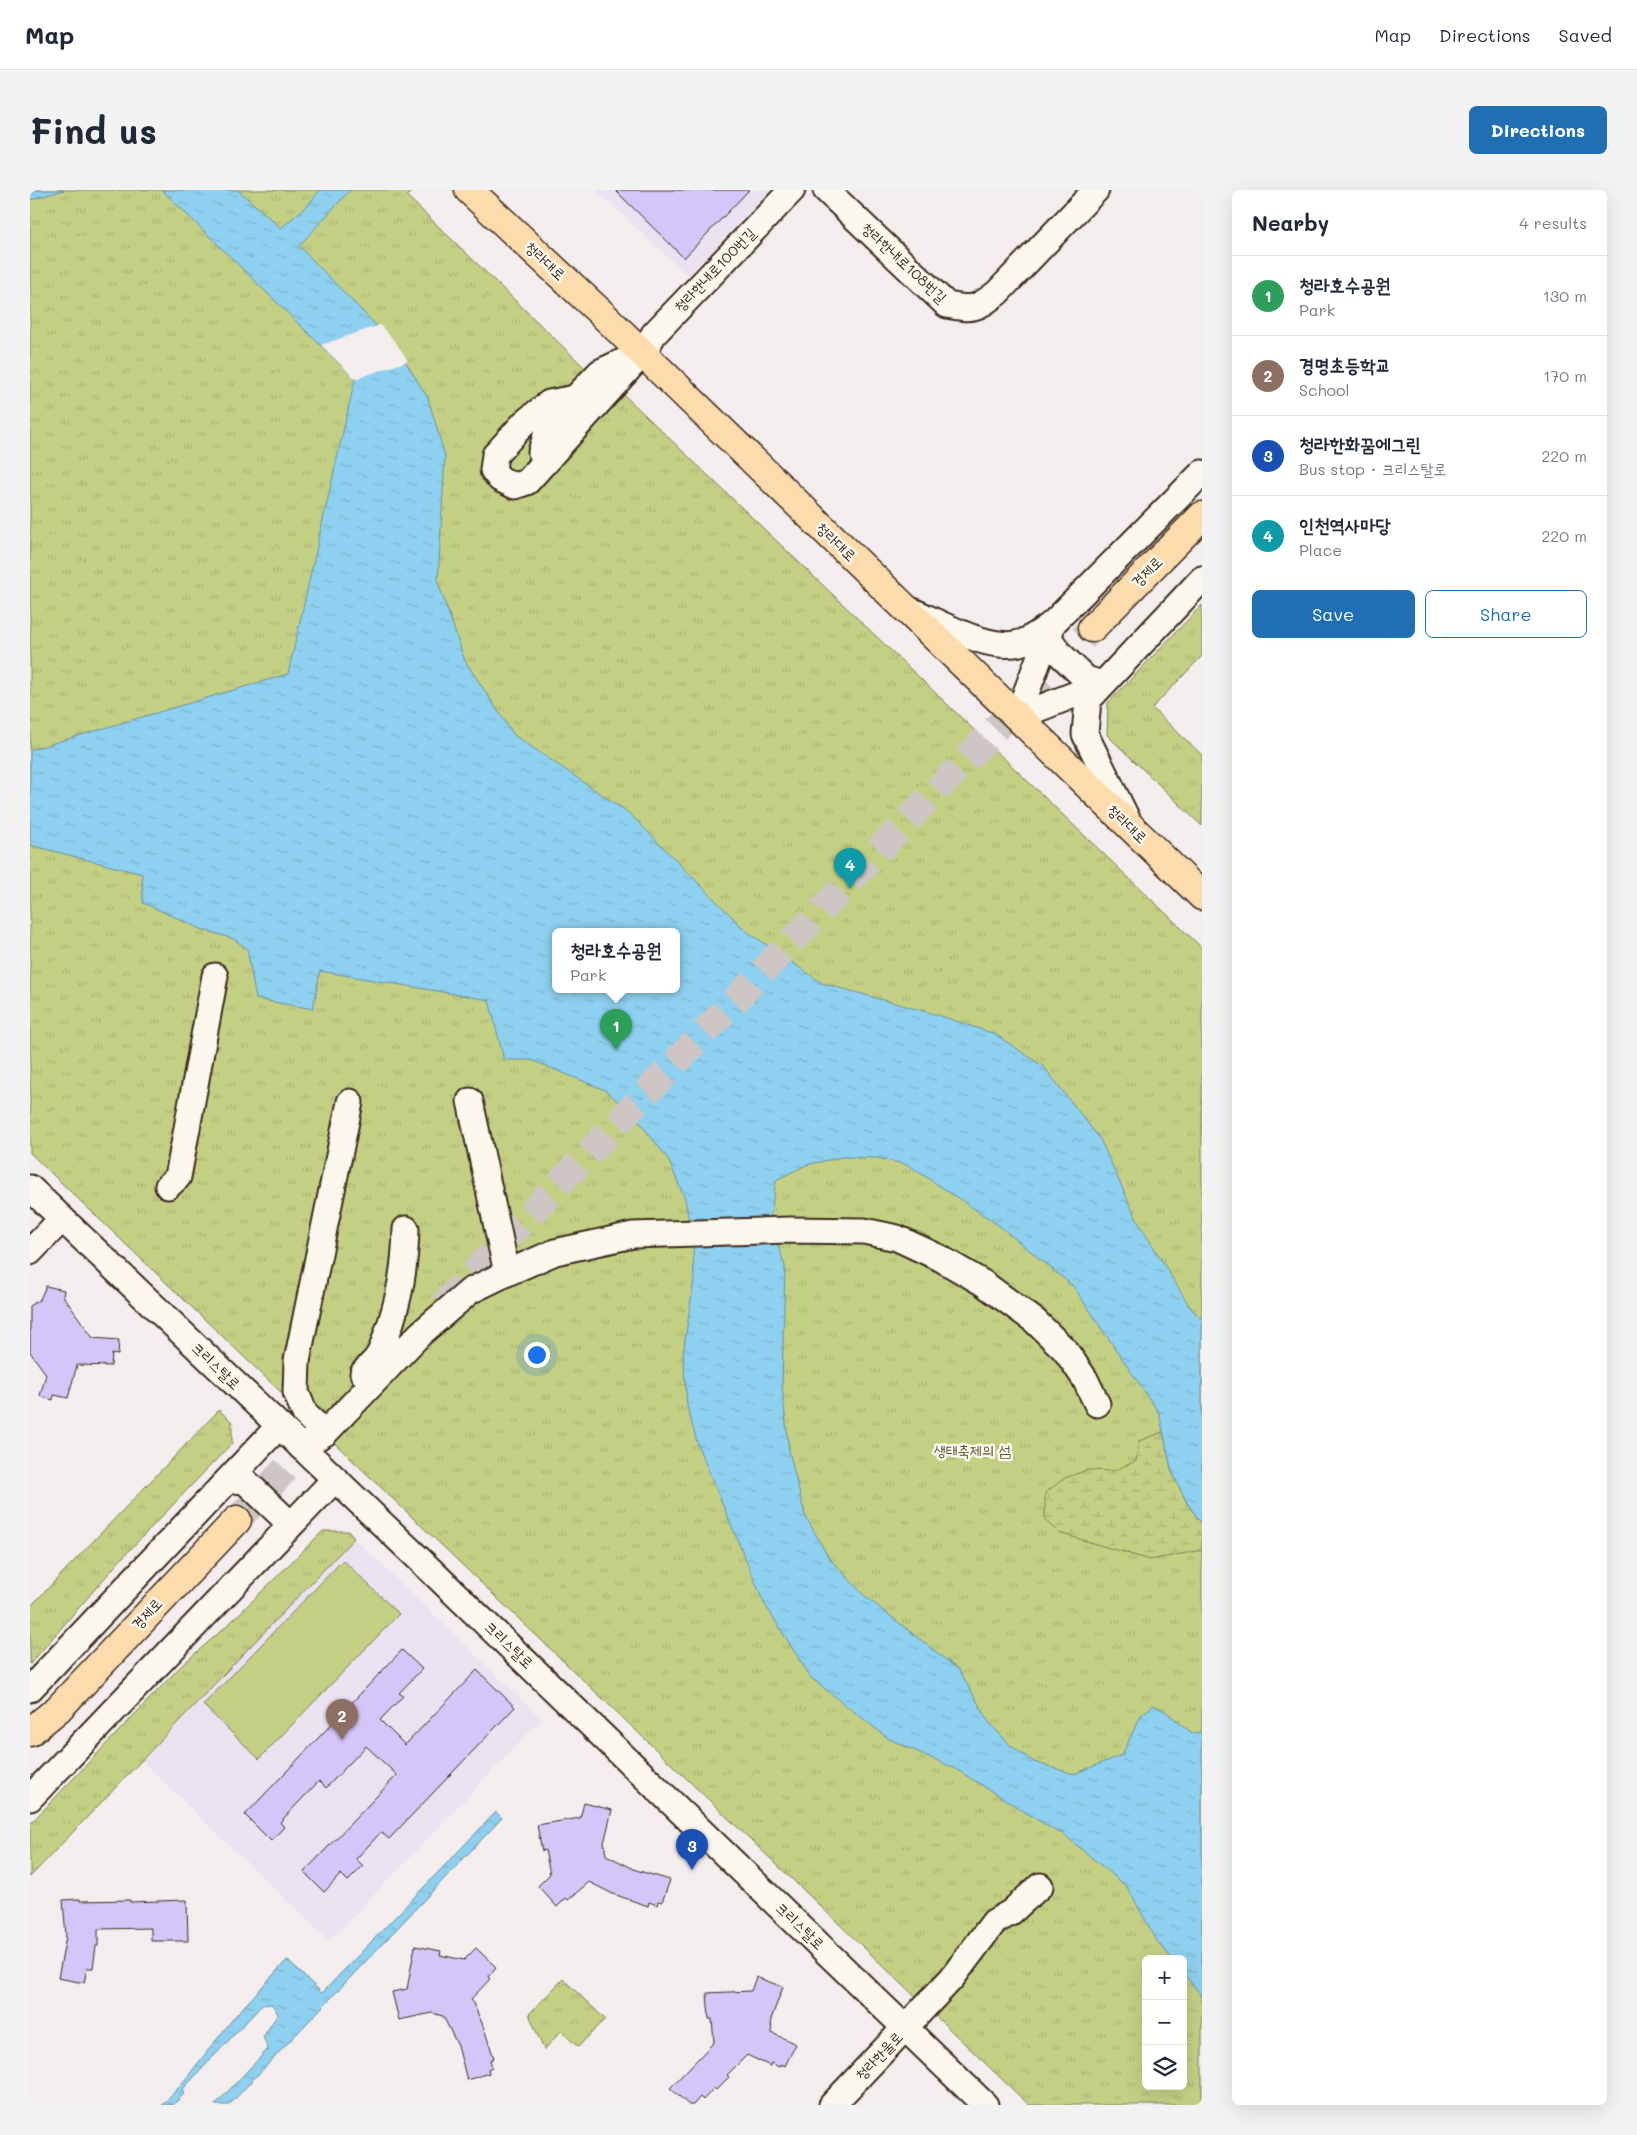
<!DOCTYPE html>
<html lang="en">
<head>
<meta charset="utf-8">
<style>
  :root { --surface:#fff; --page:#f2f2f3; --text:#1f2937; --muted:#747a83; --line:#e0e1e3; --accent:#1f6fb2 }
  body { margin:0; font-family:Mali,"Poor Story",sans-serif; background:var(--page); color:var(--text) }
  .controls { position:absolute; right:15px; bottom:15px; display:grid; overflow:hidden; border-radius:8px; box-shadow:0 5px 20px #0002 }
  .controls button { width:45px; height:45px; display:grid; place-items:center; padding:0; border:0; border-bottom:1px solid var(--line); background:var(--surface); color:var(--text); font:25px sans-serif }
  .you { position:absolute; left:506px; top:1164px; width:18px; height:18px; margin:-12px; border:4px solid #fff; border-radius:50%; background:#1a73e8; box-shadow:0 0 0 8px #1a73e833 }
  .badge { display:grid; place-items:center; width:32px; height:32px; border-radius:50%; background:var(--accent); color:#fff; font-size:16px; font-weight:700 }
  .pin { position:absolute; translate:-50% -41px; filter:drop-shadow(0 1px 2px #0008) }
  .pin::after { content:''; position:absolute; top:26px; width:18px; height:15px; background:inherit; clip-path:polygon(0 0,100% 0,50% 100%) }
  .popup { position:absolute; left:522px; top:738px; width:128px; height:65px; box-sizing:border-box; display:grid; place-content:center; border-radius:8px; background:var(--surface); filter:drop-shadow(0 1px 4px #0005); font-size:16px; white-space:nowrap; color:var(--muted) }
  .popup b { font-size:19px; color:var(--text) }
  .popup::after { content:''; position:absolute; left:50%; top:100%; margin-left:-10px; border:10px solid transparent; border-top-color:var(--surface) }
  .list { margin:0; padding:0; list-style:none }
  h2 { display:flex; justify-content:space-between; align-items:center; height:65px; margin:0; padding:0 20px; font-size:21px }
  h2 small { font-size:16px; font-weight:400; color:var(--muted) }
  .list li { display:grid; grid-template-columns:32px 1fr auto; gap:15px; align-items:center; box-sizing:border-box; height:80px; padding:0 20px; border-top:1px solid var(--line) }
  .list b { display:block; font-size:19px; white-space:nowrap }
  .list p { margin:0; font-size:16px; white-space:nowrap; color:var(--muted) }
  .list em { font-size:16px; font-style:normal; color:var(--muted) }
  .actions { display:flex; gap:10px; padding:15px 20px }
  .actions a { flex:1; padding:11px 0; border:1px solid var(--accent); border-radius:8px; text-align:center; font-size:18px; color:var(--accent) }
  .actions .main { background:var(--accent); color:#fff }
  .icon { flex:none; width:28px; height:28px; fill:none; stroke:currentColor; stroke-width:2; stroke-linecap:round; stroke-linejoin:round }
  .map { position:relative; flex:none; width:1172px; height:1915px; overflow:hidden; border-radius:8px }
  header { display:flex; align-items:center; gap:30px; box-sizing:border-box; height:70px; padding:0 25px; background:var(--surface); border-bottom:1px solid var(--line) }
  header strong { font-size:24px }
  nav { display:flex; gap:28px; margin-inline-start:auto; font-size:18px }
  .intro { display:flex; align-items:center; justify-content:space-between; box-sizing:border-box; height:120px; padding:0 30px }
  h1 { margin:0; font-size:35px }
  .button { padding:12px 22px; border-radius:8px; background:var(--accent); color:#fff; font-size:18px; font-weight:700 }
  main { display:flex; gap:30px; padding:0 30px }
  aside { flex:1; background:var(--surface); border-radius:8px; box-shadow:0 5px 20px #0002 }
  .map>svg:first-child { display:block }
  .built { fill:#eae1f1 }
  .grass { fill:url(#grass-tufts); stroke:#7f7d51; fill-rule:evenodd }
  .wetland { fill:url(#wetland-marsh); stroke:#7f7d51 }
  .garden { fill:#c3d084; stroke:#7f7d51 }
  .water { fill:url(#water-ripples); stroke:#6d8e9b; fill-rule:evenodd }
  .pier { fill:#f3edee }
  .building { fill:#d4c6f8; stroke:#3b2a1e }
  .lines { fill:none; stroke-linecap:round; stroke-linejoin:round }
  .major-tunnel { stroke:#cec6c4; stroke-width:28; stroke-dasharray:28 14; stroke-linecap:butt }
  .minor-casing { stroke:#3b2a1e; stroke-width:29 }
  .major-casing { stroke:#3b2a1e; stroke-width:31 }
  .minor { stroke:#fbf7ec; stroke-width:25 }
  .major { stroke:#fcdcac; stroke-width:28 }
  .labels { text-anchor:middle; stroke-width:5; stroke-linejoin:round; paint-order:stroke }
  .street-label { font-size:15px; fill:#3b2a1e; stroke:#fbf7ec }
  .park-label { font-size:15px; fill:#5d5438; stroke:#fbf7ec }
</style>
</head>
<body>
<header>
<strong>Map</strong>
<nav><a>Map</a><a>Directions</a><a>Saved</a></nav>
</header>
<div class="intro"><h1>Find us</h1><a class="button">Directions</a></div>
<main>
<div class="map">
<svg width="1172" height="1915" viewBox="0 0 1172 1915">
  <defs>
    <pattern id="grass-tufts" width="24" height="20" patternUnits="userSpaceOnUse" patternTransform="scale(1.25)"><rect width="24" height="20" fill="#c3d084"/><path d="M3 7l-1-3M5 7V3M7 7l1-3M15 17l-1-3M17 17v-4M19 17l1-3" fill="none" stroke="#a8b372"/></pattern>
    <pattern id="wetland-marsh" width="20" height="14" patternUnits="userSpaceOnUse" patternTransform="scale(1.25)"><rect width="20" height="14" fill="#c3d084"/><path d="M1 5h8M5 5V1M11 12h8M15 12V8" fill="none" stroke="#a8b372"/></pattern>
    <pattern id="water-ripples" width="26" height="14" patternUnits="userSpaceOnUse" patternTransform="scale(1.25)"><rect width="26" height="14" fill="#8ed0ef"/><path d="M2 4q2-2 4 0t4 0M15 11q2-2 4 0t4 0" fill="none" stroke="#7bb3cc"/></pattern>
  </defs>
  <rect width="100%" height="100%" fill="#f3edee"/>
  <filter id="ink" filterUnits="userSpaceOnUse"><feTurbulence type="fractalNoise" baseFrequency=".02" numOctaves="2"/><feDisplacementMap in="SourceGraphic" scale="10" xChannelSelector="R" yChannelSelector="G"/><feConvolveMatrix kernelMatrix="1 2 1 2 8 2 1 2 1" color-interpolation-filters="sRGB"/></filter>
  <g filter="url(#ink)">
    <g class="built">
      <path d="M566 0H740L658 86Z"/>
      <path d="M324 1348 512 1529 299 1751 111 1570Z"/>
    </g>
    <g class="grass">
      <path d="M0 0H383L377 6 556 179 570 182 1172 758V1915H999L0 963ZM526 741H646V799H526ZM1116 1769H1153V1896H1116Z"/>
      <path d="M1172 415V466L1122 518 1172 565V636L1077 545 1078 513Z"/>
      <path d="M189 1220 202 1232V1253L92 1368 0 1474V1417Z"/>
      <path d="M293 1341H318L324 1348 0 1687V1634L151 1476 200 1433Z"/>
      <path d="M533 1789 575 1829 548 1857 531 1841 514 1860 499 1824Z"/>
    </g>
    <path class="wetland" d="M1133 1242 1142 1282 1157 1313 1172 1334V1360L1120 1370 1029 1343 1015 1330V1303L1035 1288 1057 1280 1083 1281 1106 1271 1109 1251Z"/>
    <path class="garden" d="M313 1370 369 1424 229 1569 173 1515Z"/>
    <g class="water">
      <path d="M0 0H34L0 10Z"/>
      <path d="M132 0H208L251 38 279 14 290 0H320L269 56 365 155 398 208 415 266 408 392 435 471 484 545 599 623 715 740 792 793 908 825 965 844 1014 877 1070 949 1107 1030 1160 1117 1172 1130V1334L1157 1313 1142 1282 1129 1223 1043 1096 967 1034 878 975 847 968 812 967 776 975 746 990 740 1030 755 1076 752 1197 759 1261 775 1325 799 1368 835 1406 929 1480 959 1532 980 1555 1004 1572 1044 1584 1092 1565 1111 1525 1124 1515 1135 1521 1162 1543 1172 1542V1806L1153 1783V1769H1142L1127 1751 1097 1697 1032 1643 1027 1642 924 1578 859 1549 781 1488 734 1413 668 1256 657 1216 653 1163 664 1090 663 1054 655 1009 638 969 605 926 575 900 501 870H474L459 810 290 781 283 819 226 809 217 759 204 749 171 739 113 713 112 684 0 655V560L258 484 325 189ZM526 741H646V799H526Z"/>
      <path d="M466 1622 472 1628 199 1915H185L238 1859 233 1847 248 1824 242 1814 232 1815 152 1900 155 1903 143 1915H132L150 1896 206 1825 257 1770 292 1803Z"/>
    </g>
    <path class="pier" d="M350 135 367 154 378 171 325 189 291 155Z"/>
    <g class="building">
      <path d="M585 0H719L654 68Z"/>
      <path d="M16 1096 34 1100 33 1106 63 1148 89 1150 88 1165 82 1164 81 1176 47 1175 38 1208 24 1205 23 1210 10 1206 16 1184 0 1162V1116L10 1109Z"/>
      <path d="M372 1460 392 1479 369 1503 373 1506 350 1530 375 1555 447 1480 485 1517 359 1649 351 1642 326 1669 333 1676 318 1691 311 1684 294 1702 274 1682 367 1585 336 1556 296 1598 289 1591 250 1632 254 1637 241 1651 215 1625Z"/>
      <path d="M554 1613 582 1620 574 1653 576 1665 606 1680 640 1690 632 1712 628 1711 627 1715 619 1712 618 1716 583 1704 559 1692 538 1710 536 1708 527 1717 508 1696 520 1684 515 1660 512 1661 507 1635 550 1628Z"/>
      <path d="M50 1709V1711L100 1710V1712L157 1710 158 1751H121V1738L68 1739V1756H66L63 1778H57L54 1793 28 1788 36 1747 33 1710Z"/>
      <path d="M385 1756 411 1761 410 1765 434 1770 446 1758 466 1777 458 1787 460 1789 441 1809 452 1833 464 1868 460 1870 462 1877 458 1879 459 1883 437 1890 428 1856 413 1826 402 1823 369 1830 362 1802 377 1799Z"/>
      <path d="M726 1787 753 1797 741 1829 742 1843 766 1854 755 1876 751 1874 749 1877 741 1873 740 1876 717 1865 697 1885 699 1887 686 1900 684 1898 673 1910 670 1907 663 1915H659L640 1898 684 1852 682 1829H679L677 1803 721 1801Z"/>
    </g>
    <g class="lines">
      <g class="major-tunnel">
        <path d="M413 1115 1062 438"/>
        <path d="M207 1330 291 1242"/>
      </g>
      <defs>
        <g id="minor">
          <path d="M796 0 917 115C943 120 946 119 967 103L1066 0"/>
          <path d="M545 208 519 213 495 232 465 265 463 280 470 289 485 296 497 292 612 164 624 144 762 0"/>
          <path d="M517 271 511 262 519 236 570 182 605 166"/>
          <path d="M880 420C909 432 962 464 993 452 1003 448 1013 440 1022 434L1172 283"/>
          <path d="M1022 434 1019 448 1029 463 1056 489 1072 494"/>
          <path d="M987 527 1022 434"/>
          <path d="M987 527 1072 494"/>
          <path d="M1098 631 1055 544 1058 510 1172 389"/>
          <path d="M440 911 477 1083"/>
          <path d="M138 996 148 987 185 786"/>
          <path d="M0 998 387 1367 955 1915"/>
          <path d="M0 1062 32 1029"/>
          <path d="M333 1183C337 1178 342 1174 346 1169 352 1162 354 1153 357 1144 370 1108 375 1077 376 1039"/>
          <path d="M295 1243 275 1224 266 1202 267 1171 320 912"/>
          <path d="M271 1257 295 1243 390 1144 440 1101 477 1083 525 1062 603 1045 760 1040 834 1041 867 1048 910 1068 953 1093 1005 1131 1035 1160 1055 1189 1067 1214"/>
          <path d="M198 1291 214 1290 254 1328 256 1340"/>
          <path d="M0 1499 249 1236"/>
          <path d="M0 1608 305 1289"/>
          <path d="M802 1915 922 1788 964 1732 980 1723 1010 1696"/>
        </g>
        <g id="major">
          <path d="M439 0 570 122 1172 706"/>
          <path d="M1062 438 1172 326"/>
          <path d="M0 1542 28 1519 207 1330"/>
        </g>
      </defs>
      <use href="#minor" class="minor-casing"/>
      <use href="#major" class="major-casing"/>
      <use href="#minor" class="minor"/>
      <use href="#major" class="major"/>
    </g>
  </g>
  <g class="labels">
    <g class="street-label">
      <text transform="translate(515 71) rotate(43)" y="5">청라대로</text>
      <text transform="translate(874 73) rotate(43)" y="5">청라한내로108번길</text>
      <text transform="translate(685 80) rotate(-46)" y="5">청라한내로100번길</text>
      <text transform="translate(806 352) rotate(44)" y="5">청라대로</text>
      <text transform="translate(1117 382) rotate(-45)" y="5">경제로</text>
      <text transform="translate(1097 634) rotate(44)" y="5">청라대로</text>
      <text transform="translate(186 1176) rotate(44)" y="5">크리스탈로</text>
      <text transform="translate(117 1424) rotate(-47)" y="5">경제로</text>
      <text transform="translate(479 1455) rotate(44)" y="5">크리스탈로</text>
      <text transform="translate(770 1736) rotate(44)" y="5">크리스탈로</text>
      <text transform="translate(849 1866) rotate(-46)" y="5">청라한울로</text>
    </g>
    <g class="park-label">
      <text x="942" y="1266">생태축제의 섬</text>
    </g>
  </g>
</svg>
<div class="controls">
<button>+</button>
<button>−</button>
<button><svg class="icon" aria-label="layers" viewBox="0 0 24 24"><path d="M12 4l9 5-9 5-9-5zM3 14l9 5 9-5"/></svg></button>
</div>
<div class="you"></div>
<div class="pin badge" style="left:586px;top:860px;background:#2e9e5b">1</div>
<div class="popup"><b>청라호수공원</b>Park</div>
<div class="pin badge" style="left:312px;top:1550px;background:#8d6e63">2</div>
<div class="pin badge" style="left:662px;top:1680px;background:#1a4fb4">3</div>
<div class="pin badge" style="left:820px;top:699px;background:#0f9aa8">4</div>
</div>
<aside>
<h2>Nearby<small>4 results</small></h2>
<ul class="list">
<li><span class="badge" style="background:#2e9e5b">1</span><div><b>청라호수공원</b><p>Park</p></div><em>130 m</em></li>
<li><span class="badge" style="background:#8d6e63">2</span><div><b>경명초등학교</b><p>School</p></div><em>170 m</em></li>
<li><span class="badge" style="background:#1a4fb4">3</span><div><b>청라한화꿈에그린</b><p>Bus stop · 크리스탈로</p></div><em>220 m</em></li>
<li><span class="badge" style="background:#0f9aa8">4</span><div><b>인천역사마당</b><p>Place</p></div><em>220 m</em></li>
</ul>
<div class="actions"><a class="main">Save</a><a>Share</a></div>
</aside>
</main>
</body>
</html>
